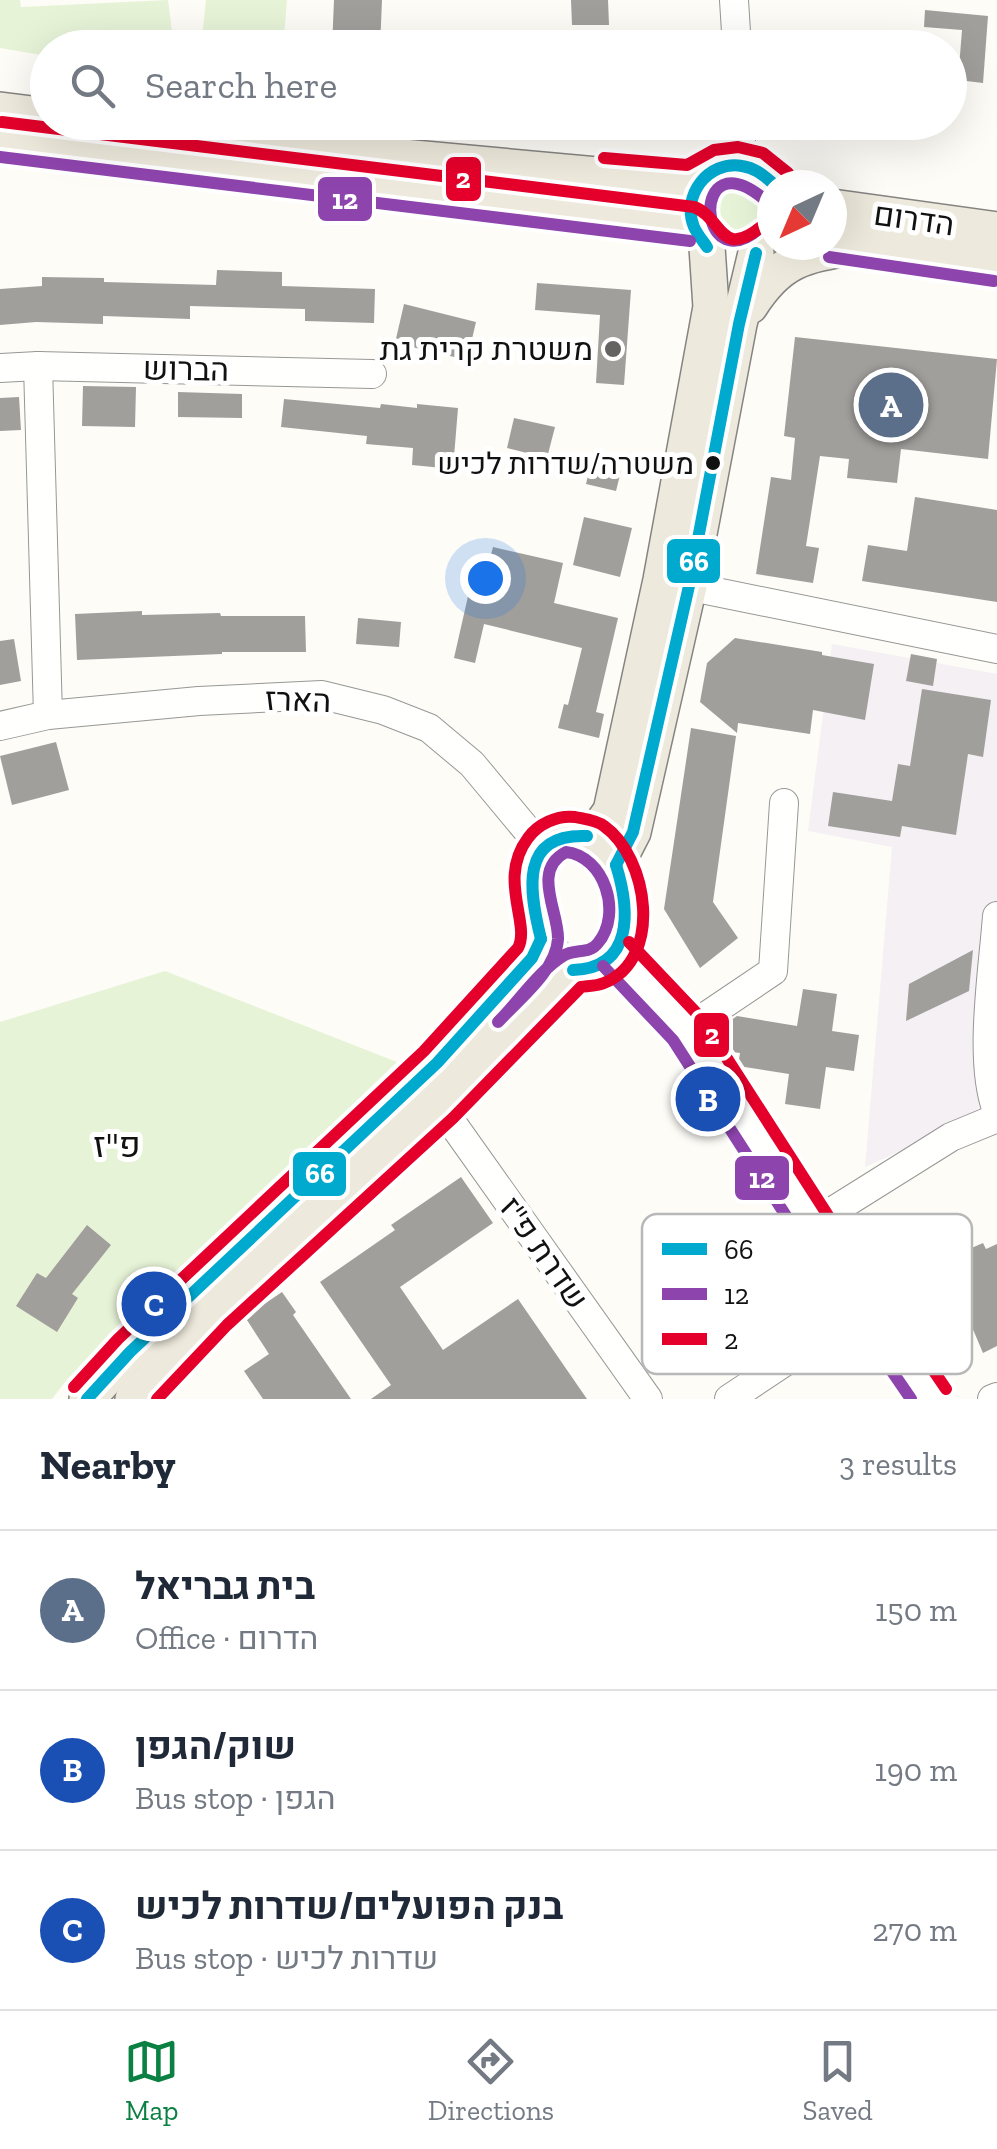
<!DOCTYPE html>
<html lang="en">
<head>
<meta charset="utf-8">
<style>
  :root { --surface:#fff; --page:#f2f2f3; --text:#1f2937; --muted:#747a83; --line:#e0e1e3; --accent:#0b8043 }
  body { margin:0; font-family:"Zilla Slab",Heebo,serif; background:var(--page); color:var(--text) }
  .compass { position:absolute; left:757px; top:170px; width:90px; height:90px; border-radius:50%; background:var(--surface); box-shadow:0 10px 40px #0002; rotate:224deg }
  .you { position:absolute; left:485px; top:578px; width:35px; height:35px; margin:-25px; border:8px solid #fff; border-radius:50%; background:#1a73e8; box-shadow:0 0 0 15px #1a73e833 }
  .badge { display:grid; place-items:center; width:65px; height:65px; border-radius:50%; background:var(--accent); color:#fff; font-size:32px; font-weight:700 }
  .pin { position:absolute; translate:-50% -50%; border:5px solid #fff; box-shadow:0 2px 10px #0006 }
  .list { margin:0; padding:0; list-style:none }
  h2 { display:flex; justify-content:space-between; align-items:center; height:130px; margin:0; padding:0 40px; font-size:42px }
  h2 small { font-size:32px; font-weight:400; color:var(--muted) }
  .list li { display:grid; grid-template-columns:65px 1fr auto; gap:30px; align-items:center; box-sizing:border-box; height:160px; padding:0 40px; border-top:2px solid var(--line) }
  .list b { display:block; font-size:38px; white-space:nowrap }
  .list p { margin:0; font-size:32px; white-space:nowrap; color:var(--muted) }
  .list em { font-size:32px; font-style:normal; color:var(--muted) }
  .icon { flex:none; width:55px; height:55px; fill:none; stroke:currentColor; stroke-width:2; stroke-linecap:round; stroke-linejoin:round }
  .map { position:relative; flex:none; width:997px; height:1399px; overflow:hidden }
  .search { position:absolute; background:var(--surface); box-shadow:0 10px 40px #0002; left:30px; right:30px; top:30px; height:110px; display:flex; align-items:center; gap:25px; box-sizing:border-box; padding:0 35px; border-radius:55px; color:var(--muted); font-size:38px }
  .sheet { height:610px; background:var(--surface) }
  nav { display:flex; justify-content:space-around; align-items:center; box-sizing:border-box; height:140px; border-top:2px solid var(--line); background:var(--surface); font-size:28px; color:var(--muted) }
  nav a { display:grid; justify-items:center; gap:5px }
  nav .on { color:var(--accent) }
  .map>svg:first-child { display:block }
  .industrial { fill:#f5f0f3 }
  .green { fill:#e7f3d7 }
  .building { fill:#a19f9c }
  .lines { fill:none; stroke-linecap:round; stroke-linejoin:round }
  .minor-casing { stroke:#979795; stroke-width:30 }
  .major-casing { stroke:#858482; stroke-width:38 }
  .minor { stroke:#fffffe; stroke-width:28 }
  .major { stroke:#ede9dc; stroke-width:35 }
  .bus-1-casing { stroke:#fff; stroke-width:20 }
  .bus-2-casing { stroke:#fff; stroke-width:20 }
  .bus-3-casing { stroke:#fff; stroke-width:20 }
  .bus-1 { stroke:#00a9ce; stroke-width:12 }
  .bus-2 { stroke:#8e44ad; stroke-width:12 }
  .bus-3 { stroke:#e4002b; stroke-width:12 }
  .poi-dot { fill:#646362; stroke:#fff; stroke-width:4 }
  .bus-dot { fill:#111; stroke:#fff; stroke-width:4 }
  .labels { text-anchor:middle; stroke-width:10; stroke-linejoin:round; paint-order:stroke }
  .bus-label { font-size:30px; fill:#111; stroke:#fff; text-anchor:end }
  .street-label { font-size:32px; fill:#111; stroke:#fff }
  .poi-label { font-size:32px; fill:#111; stroke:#fff; text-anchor:end }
  .neighbourhood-label { font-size:35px; fill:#111; stroke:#fff }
  .key { fill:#fff; stroke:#b8b8b8; stroke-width:2.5 }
  .key-label { font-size:28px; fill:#111 }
  .line-badge { stroke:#fff; stroke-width:4 }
  .badge-label { font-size:28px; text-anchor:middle; font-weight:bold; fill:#fff }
</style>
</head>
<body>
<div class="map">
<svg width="997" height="1399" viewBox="0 0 997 1399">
  <rect width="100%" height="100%" fill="#fdfcf7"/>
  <path class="industrial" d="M832 644 997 674V1107L865 1167 892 847 808 831Z"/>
  <g class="green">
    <path d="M0 0H20L21 7 168 0 174 47 48 48 47 56 0 48Z"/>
    <path d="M206 0H287L283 47H201Z"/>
    <path d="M727 175 767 193C785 243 717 264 704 222 702 216 703 206 703 198Z"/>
    <path d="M165 971 397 1062 65 1382 52 1399H0V1022Z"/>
  </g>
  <g class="building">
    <path d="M334 0H382L380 48H332Z"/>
    <path d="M571 0H608L609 25H572Z"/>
    <path d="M925 10 988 16 983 83 958 80 962 30 924 27Z"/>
    <path d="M217 270 282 272V286L375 289 374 323 305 321V309L190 306V319L103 316V324L36 322 0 325V289L42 286V277L104 278V282L216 285Z"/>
    <path d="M537 283 631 290 624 385 596 383 600 315 535 310Z"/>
    <path d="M404 304 476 322 467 360 395 343Z"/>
    <path d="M795 337 997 359 988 459 901 449 897 483 847 478 849 459 820 456 806 546 819 548 813 583 756 574 771 477 791 480 795 438 784 436Z"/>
    <path d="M83 386 136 387 135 427 82 426Z"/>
    <path d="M178 392 242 394V418L178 417Z"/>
    <path d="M19 397 21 430 0 431V398Z"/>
    <path d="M284 399 380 408 381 404 417 408V404L458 408 453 469 412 465 413 448 366 444 367 436 281 427Z"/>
    <path d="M514 418 555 427 547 458 507 448Z"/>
    <path d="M591 463 621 471 616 491 586 484Z"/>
    <path d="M915 497 997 510V602L862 581 868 545 907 551Z"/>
    <path d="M584 517 632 528 620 577 573 565Z"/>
    <path d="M493 547 563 563 554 603 618 618 596 712 604 714 599 738 558 728 564 704 568 705 582 648 484 624 475 663 454 658 471 583 483 586Z"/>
    <path d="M142 611V615L220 613 221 616H305L306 652H222V654L77 660 75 614Z"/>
    <path d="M358 618 401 622 399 647 356 644Z"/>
    <path d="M735 638 822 652V655L874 664 865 720 813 710 810 734 738 723 737 733 700 702 707 663Z"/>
    <path d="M14 639 21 681 0 685V641Z"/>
    <path d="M911 654 937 659 933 686 906 681Z"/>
    <path d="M922 689 991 700 983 757 968 754 956 835 902 826 900 837 828 826 833 792 892 801 898 764 910 766Z"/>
    <path d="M691 728 736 736 713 902 738 938 700 968 664 909Z"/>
    <path d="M56 742 69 790 12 805 0 756Z"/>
    <path d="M973 950 969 991 906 1021 909 984Z"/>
    <path d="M803 989 837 994 832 1031 859 1035 854 1071 826 1067 820 1109 785 1104 789 1074 738 1066 740 1053 723 1051 727 1023 737 1016 797 1026Z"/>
    <path d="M461 1177 493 1223 400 1287 443 1350 518 1299 587 1399H371L391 1385 320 1282 395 1230 391 1225Z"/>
    <path d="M87 1225 111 1245 72 1294 78 1298 57 1332 16 1306 37 1273 46 1278Z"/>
    <path d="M914 1242 930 1266 983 1243 986 1249 997 1244V1346L983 1353 969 1320 930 1346 877 1267Z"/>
    <path d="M282 1292 296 1312 293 1315 351 1399H263L244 1371 269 1354 245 1317Z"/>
  </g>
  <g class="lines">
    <defs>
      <g id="minor">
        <path d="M734 0 737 48"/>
        <path d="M740 122 742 164"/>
        <path d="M38 366 48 715"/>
        <path d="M0 368 38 366 372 374"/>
        <path d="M672 583 997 649"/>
        <path d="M0 726 48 715 199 701 322 695 383 710 429 728 472 764 542 848"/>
        <path d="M997 916C993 971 978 1061 997 1111"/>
        <path d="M616 954 687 1029 812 1224 932 1399"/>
        <path d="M687 1029 773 971 784 803"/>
        <path d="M440 1106 648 1399"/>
        <path d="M812 1224 951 1137 997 1118"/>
        <path d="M729 1399 870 1305"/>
        <path d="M992 1399 997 1397"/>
      </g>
      <g id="major">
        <path d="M0 110 48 116"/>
        <path d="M103 122 359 153 674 182 700 181"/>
        <path d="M0 139 692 224"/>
        <path d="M691 200C705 160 749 153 775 185"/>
        <path d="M832 207 997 230"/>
        <path d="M832 240 997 264"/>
        <path d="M750 306C781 257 806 255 860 246"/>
        <path d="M575 833C615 841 626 882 624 918 623 931 623 944 615 955 557 1033 480 839 575 833Z"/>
        <path d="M587 836 599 828 611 811 661 580 711 307 707 247"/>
        <path d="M616 865 633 832 689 586 739 324 756 253"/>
        <path d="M87 1399 130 1352 437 1063 532 958 541 939"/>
        <path d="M133 1399 215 1313 440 1106 573 970"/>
      </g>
    </defs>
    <use href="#minor" class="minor-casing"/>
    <use href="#major" class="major-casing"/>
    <use href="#minor" class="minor"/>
    <use href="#major" class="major"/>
    <defs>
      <g id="bus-1">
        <path d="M707 247C703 241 697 234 694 227 681 196 708 160 742 166 756 168 764 176 775 185"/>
        <path d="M616 865 633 832 689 586 739 324 756 253"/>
        <path d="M541 939C529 891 519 833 587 836"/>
        <path d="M573 970C634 968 630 910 616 865"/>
        <path d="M87 1399 130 1352 437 1063 532 958 541 939"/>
      </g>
      <g id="bus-2">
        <path d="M0 157 690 241"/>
        <path d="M760 228C697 283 689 137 764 199"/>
        <path d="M829 257 994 281"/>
        <path d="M566 852C604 856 623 913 598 943 589 955 575 948 563 956 541 969 517 1003 498 1022 518 1000 556 971 558 939 559 912 531 870 566 852Z"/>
        <path d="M603 966 673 1040 797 1233 911 1399"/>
      </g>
      <g id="bus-3">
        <path d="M2 122 694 207C722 217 720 260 761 227"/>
        <path d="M604 158 687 165 714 150 738 147 763 153 788 173"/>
        <path d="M629 942 701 1018 827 1214 946 1389"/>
        <path d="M74 1387 118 1339 424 1051 518 948C531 924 497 879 528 838 538 824 557 815 575 817 584 819 596 820 604 826 648 857 664 959 604 983 597 986 588 986 581 987L453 1118 227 1325 157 1399"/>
      </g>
    </defs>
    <use href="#bus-1" class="bus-1-casing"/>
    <use href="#bus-2" class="bus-2-casing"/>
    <use href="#bus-3" class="bus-3-casing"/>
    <use href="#bus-1" class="bus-1"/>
    <use href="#bus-2" class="bus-2"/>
    <use href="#bus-3" class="bus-3"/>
  </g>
  <circle class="poi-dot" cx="613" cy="349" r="10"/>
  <circle class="bus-dot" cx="713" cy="463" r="9"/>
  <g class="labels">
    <g class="bus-label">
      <text x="694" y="474">משטרה/שדרות לכיש</text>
    </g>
    <g class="street-label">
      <text transform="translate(914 219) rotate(8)" y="11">הדרום</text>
      <text transform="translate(186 369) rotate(1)" y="11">הברוש</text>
      <text transform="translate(298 700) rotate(2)" y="11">הארז</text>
      <text transform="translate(544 1253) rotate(55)" y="11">שדרת פ"ז</text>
    </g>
    <g class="poi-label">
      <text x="593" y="360">משטרת קרית גת</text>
    </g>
    <g class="neighbourhood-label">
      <text x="117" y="1157">פ"ז</text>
    </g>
  </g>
  <rect x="642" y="1214" width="330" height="160" rx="15" class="key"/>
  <rect x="662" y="1243" width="45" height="12" fill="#00a9ce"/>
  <rect x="662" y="1288" width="45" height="12" fill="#8e44ad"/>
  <rect x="662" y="1333" width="45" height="12" fill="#e4002b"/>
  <g class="key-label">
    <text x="724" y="1259">66</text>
    <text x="724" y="1304">12</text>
    <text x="724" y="1349">2</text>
  </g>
  <g class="line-badge">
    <rect x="444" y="155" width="39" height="48" rx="10" fill="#e4002b"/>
    <rect x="316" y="175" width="58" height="48" rx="10" fill="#8e44ad"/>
    <rect x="665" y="537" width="57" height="48" rx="10" fill="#00a9ce"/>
    <rect x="692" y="1011" width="39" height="48" rx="10" fill="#e4002b"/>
    <rect x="291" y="1150" width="57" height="48" rx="10" fill="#00a9ce"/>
    <rect x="733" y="1154" width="58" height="48" rx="10" fill="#8e44ad"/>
  </g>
  <g class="badge-label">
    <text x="463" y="188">2</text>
    <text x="345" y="209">12</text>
    <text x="694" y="571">66</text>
    <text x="712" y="1044">2</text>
    <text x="320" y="1183">66</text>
    <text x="762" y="1188">12</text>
  </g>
</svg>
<svg class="compass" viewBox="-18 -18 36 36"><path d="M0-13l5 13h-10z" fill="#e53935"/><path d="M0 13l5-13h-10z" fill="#747a83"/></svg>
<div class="you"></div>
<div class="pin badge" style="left:891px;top:405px;background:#5c6f8a">A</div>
<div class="pin badge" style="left:708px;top:1099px;background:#1a4fb4">B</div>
<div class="pin badge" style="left:154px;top:1304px;background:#1a4fb4">C</div>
<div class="search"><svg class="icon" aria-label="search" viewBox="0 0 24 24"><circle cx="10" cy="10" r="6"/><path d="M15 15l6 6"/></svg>Search here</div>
</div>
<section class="sheet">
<h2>Nearby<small>3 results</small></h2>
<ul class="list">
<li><span class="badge" style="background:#5c6f8a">A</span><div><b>בית גבריאל</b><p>Office · הדרום</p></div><em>150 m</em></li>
<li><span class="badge" style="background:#1a4fb4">B</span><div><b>שוק/הגפן</b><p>Bus stop · הגפן</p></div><em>190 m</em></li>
<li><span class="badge" style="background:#1a4fb4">C</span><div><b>בנק הפועלים/שדרות לכיש</b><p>Bus stop · שדרות לכיש</p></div><em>270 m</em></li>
</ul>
</section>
<nav>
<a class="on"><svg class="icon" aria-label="map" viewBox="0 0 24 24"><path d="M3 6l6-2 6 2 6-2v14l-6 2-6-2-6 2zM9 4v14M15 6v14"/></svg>Map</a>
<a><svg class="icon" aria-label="directions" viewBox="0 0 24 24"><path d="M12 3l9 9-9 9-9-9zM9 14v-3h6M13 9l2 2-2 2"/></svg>Directions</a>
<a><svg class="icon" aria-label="saved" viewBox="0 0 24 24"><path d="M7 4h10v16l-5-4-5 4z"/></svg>Saved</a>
</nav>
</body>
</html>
